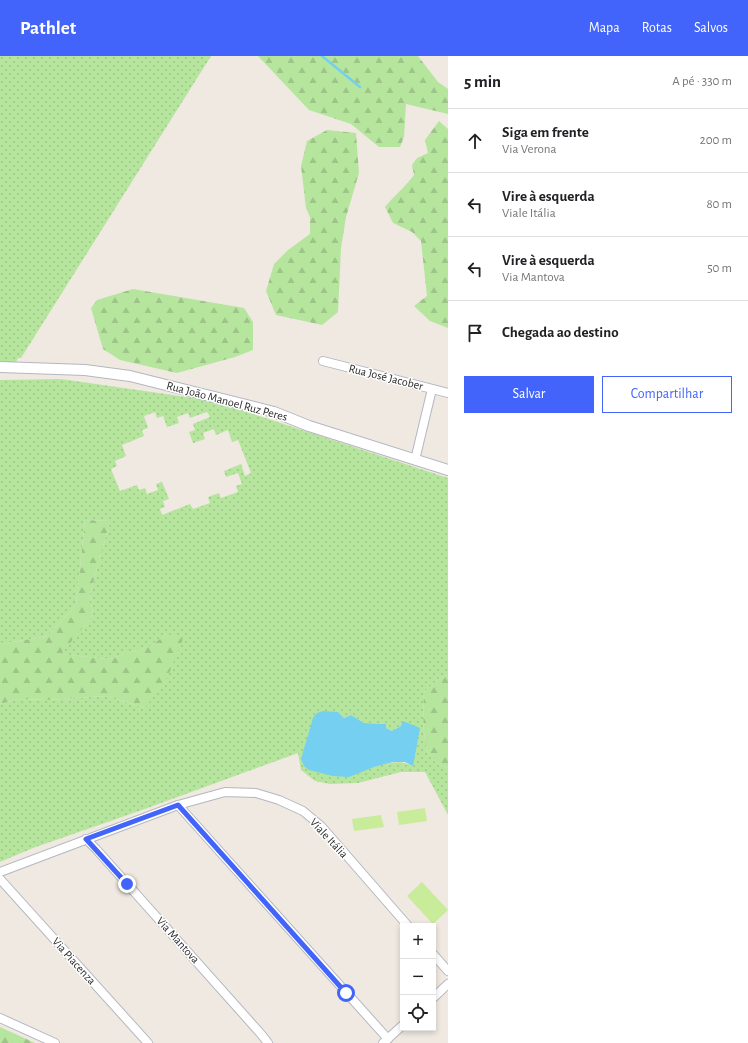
<!DOCTYPE html>
<html lang="pt">
<head>
<meta charset="utf-8">
<style>
  :root { --surface:#fff; --page:#f6f6f6; --text:#202124; --muted:#757577; --line:#e0e0e0; --accent:#4264fb }
  body { margin:0; font-family:"Alegreya Sans",sans-serif; background:var(--page); color:var(--text) }
  .controls { position:absolute; right:12px; bottom:12px; display:grid; overflow:hidden; border-radius:0px; box-shadow:0 2px 6px #0003 }
  .controls button { width:36px; height:36px; display:grid; place-items:center; padding:0; border:0; border-bottom:1px solid var(--line); background:var(--surface); color:var(--text); font:20px sans-serif }
  .stop { position:absolute; width:12px; height:12px; margin:-9px; border:3px solid #4264fb; border-radius:50%; background:#fff }
  .stop.end { background:#4264fb; border-color:#fff; box-shadow:0 1px 4px #0008 }
  .list { margin:0; padding:0; list-style:none }
  h2 { display:flex; justify-content:space-between; align-items:center; height:52px; margin:0; padding:0 16px; font-size:17px }
  h2 small { font-size:13px; font-weight:400; color:var(--muted) }
  .list li { display:grid; grid-template-columns:26px 1fr auto; gap:12px; align-items:center; box-sizing:border-box; height:64px; padding:0 16px; border-top:1px solid var(--line) }
  .list b { display:block; font-size:15px; white-space:nowrap }
  .list p { margin:0; font-size:13px; white-space:nowrap; color:var(--muted) }
  .list em { font-size:13px; font-style:normal; color:var(--muted) }
  .actions { display:flex; gap:8px; padding:12px 16px }
  .actions a { flex:1; padding:9px 0; border:1px solid var(--accent); border-radius:0px; text-align:center; font-size:14px; color:var(--accent) }
  .actions .main { background:var(--accent); color:#fff }
  .icon { flex:none; width:22px; height:22px; fill:none; stroke:currentColor; stroke-width:2; stroke-linecap:round; stroke-linejoin:round }
  .map { position:relative; flex:none; width:448px; height:987px; overflow:hidden }
  header { display:flex; align-items:center; gap:24px; box-sizing:border-box; height:56px; padding:0 20px; background:var(--accent); color:#fff }
  header strong { font-size:19px }
  nav { display:flex; gap:22px; margin-inline-start:auto; font-size:14px }
  main { display:flex }
  aside { flex:1; background:var(--surface) }
  .map>svg:first-child { display:block }
  .grass { fill:url(#grass-dots); fill-rule:evenodd }
  .forest { fill:url(#forest-firs) }
  .pitch { fill:#c9ec9a }
  .water { fill:#75cff0 }
  .lines { fill:none; stroke-linecap:round; stroke-linejoin:round }
  .stream { stroke:#75cff0; stroke-width:2.5 }
  .minor-casing { stroke:#b4b7c1; stroke-width:10 }
  .tertiary-casing { stroke:#b4b7c1; stroke-width:12 }
  .minor { stroke:#fff; stroke-width:8 }
  .tertiary { stroke:#fff; stroke-width:10 }
  .route { stroke:#4264fb; stroke-width:5 }
  .labels { text-anchor:middle; stroke-width:3; stroke-linejoin:round; paint-order:stroke }
  .street-label { font-size:12px; fill:#2e2e2e; stroke:#fff }
</style>
</head>
<body>
<header>
<strong>Pathlet</strong>
<nav><a>Mapa</a><a>Rotas</a><a>Salvos</a></nav>
</header>
<main>
<div class="map">
<svg width="448" height="987" viewBox="0 0 448 987">
  <defs>
    <pattern id="grass-dots" width="8" height="8" patternUnits="userSpaceOnUse"><rect width="8" height="8" fill="#b6e59e"/><path d="M2 2h.1M6 6h.1" fill="none" stroke="#9dc588" stroke-width="1.8" stroke-linecap="round"/></pattern>
    <pattern id="forest-firs" width="22" height="20" patternUnits="userSpaceOnUse"><rect width="22" height="20" fill="#b6e59e"/><path d="M5 1l3.5 6h-7zM16 11l3.5 6h-7z" fill="#9dc588"/></pattern>
  </defs>
  <rect width="100%" height="100%" fill="#efe9e1"/>
  <g class="grass">
    <path d="M0 0H211L21 302H18L15 308H0Z"/>
    <path d="M61 323 214 345 448 422V619L441 621 424 636C423 654 421 692 434 705 437 708 444 710 448 712V759L425 716H401L358 727 330 728 315 725 301 714 298 697 142 754 33 792 0 806V648L18 643 47 644 106 640 145 652 167 578 150 590 109 603 60 598 93 559 90 538 110 465 85 464 76 549 48 580 0 588V324ZM155 356 157 362 163 360 167 371 179 367 177 361 188 357 190 362 207 356 210 361 193 368 195 374 189 376 193 387 205 383 203 377 214 373 216 379 228 374 232 386 238 384 251 417 245 420 241 408 224 415 226 421 238 417 242 428 236 430 238 436 221 442 219 437 208 441 210 447 193 453 190 448 162 459 160 453 165 451 163 445 169 443 162 426 156 428 158 434 147 438 145 432 139 434 137 429 120 435 111 413 117 410 115 405 126 400 122 389 144 380 142 374 148 372 144 360ZM338 656 344 662 351 659 364 667 386 668V672L392 675 401 670 413 710C399 703 388 707 374 711Z"/>
  </g>
  <g class="forest">
    <path d="M258 0H418L438 26 448 33V58L406 48 404 81 400 91H379L351 68 309 54Z"/>
    <path d="M439 65 448 73V272L430 265 414 250 427 240 421 185 412 176 393 167 385 151C394 140 405 131 414 119L412 109 417 102 428 97 425 84Z"/>
    <path d="M327 74 356 77 359 117 346 161 341 192 338 256 322 269 276 259 266 235 274 208 288 194 310 178V161L306 152 301 110 307 85Z"/>
    <path d="M133 233 244 252 253 266V294L235 301 177 317 120 304 103 293 91 252 97 244Z"/>
    <path d="M85 464 110 465 90 538 93 559 61 598 109 603 150 590 167 578 183 583 168 620 145 652 106 640 47 644 18 643 0 648V588L48 580 76 549Z"/>
    <path d="M448 619V712C444 710 437 708 434 705 421 692 423 654 424 636L441 621Z"/>
    <path d="M0 971 35 987H0Z"/>
  </g>
  <g class="pitch">
    <path d="M425 752 427 765 399 769 397 756Z"/>
    <path d="M381 759 384 771 354 775 352 763Z"/>
    <path d="M422 826 448 854 433 868 407 840Z"/>
  </g>
  <path class="water" d="M323 655 338 656 344 662 351 659 364 667 386 668V672L392 675 401 670 403 665 420 672 413 710 405 706H393L374 711 349 721 333 720 309 714 304 710 301 703 313 662 317 657Z"/>
  <g class="lines">
    <path class="stream" d="M322 0 360 31"/>
    <defs>
      <g id="minor">
        <path d="M323 305 448 337"/>
        <path d="M415 404 432 333"/>
        <path d="M178 749 388 983"/>
        <path d="M86 783 96 793 261 978 268 987"/>
        <path d="M0 816 178 749 225 736 256 737 279 744 303 755 321 770 408 870"/>
        <path d="M0 823 148 987"/>
        <path d="M433 898 448 915"/>
        <path d="M433 942 448 928"/>
        <path d="M0 962 55 987"/>
        <path d="M383 987 403 969"/>
      </g>
      <path id="tertiary" d="M0 311 85 314 130 320 274 356 309 370 448 414"/>
    </defs>
    <use href="#minor" class="minor-casing"/>
    <use href="#tertiary" class="tertiary-casing"/>
    <use href="#minor" class="minor"/>
    <use href="#tertiary" class="tertiary"/>
  </g>
  <g class="lines">
    <path class="route" d="M127 828 86 783 178 749 346 937"/>
  </g>
  <g class="labels">
    <g class="street-label">
      <text transform="translate(386 321) rotate(14)" y="4">Rua José Jacober</text>
      <text transform="translate(227 345) rotate(15)" y="4">Rua João Manoel Ruz Peres</text>
      <text transform="translate(329 782) rotate(47)" y="4">Viale Itália</text>
      <text transform="translate(178 884) rotate(48)" y="4">Via Mantova</text>
      <text transform="translate(74 905) rotate(48)" y="4">Via Piacenza</text>
    </g>
  </g>
</svg>
<div class="controls">
<button>+</button>
<button>−</button>
<button><svg class="icon" aria-label="locate" viewBox="0 0 24 24"><circle cx="12" cy="12" r="6"/><path d="M12 2v4M12 18v4M2 12h4M18 12h4"/></svg></button>
</div>
<div class="stop" style="left:346px;top:937px"></div>
<div class="stop end" style="left:127px;top:828px"></div>
</div>
<aside>
<h2>5 min<small>A pé · 330 m</small></h2>
<ul class="list">
<li><svg class="icon" aria-label="ahead" viewBox="0 0 24 24"><path d="M12 20V5M6 11l6-6 6 6"/></svg><div><b>Siga em frente</b><p>Via Verona</p></div><em>200 m</em></li>
<li><svg class="icon" aria-label="left" viewBox="0 0 24 24"><path d="M17 20v-9H6M10 6l-5 5 5 5"/></svg><div><b>Vire à esquerda</b><p>Viale Itália</p></div><em>80 m</em></li>
<li><svg class="icon" aria-label="left" viewBox="0 0 24 24"><path d="M17 20v-9H6M10 6l-5 5 5 5"/></svg><div><b>Vire à esquerda</b><p>Via Mantova</p></div><em>50 m</em></li>
<li><svg class="icon" aria-label="arrive" viewBox="0 0 24 24"><path d="M6 21V4h12l-3 4 3 4H6"/></svg><div><b>Chegada ao destino</b></div></li>
</ul>
<div class="actions"><a class="main">Salvar</a><a>Compartilhar</a></div>
</aside>
</main>
</body>
</html>
